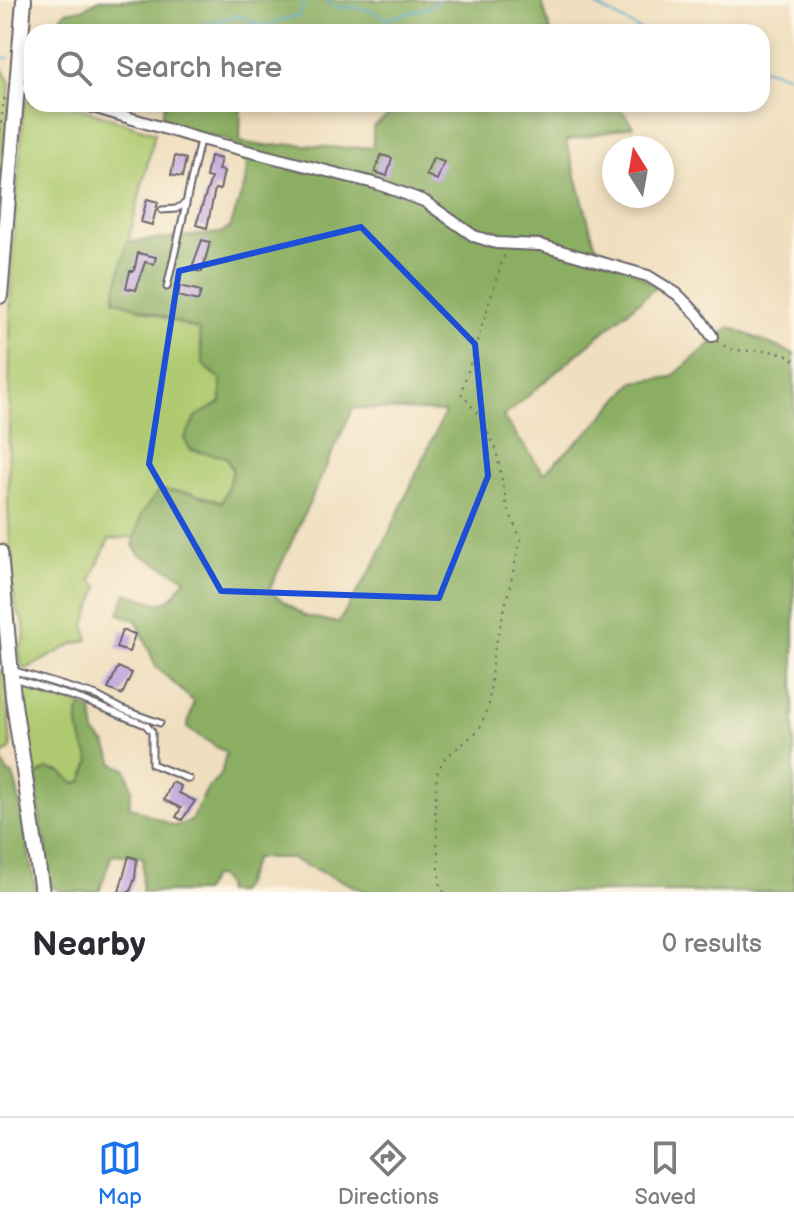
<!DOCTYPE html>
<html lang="en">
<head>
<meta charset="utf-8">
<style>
  :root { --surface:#fff; --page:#f7f7f7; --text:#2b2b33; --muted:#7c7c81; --line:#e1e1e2; --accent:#1a73e8 }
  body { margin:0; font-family:"Balsamiq Sans",sans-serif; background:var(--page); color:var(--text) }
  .compass { position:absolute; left:602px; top:136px; width:72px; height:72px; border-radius:50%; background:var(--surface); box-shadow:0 4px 12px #0003; rotate:349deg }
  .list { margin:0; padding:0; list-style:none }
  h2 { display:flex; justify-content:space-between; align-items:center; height:104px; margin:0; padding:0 32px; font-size:34px }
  h2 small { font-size:26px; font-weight:400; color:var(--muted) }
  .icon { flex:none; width:44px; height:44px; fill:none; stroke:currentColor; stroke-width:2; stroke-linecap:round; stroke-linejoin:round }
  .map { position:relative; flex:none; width:794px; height:892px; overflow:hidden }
  .search { position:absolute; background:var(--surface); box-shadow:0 4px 12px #0003; left:24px; right:24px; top:24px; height:88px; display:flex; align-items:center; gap:20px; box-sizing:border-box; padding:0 28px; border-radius:24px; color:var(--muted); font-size:30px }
  .sheet { height:224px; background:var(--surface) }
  nav { display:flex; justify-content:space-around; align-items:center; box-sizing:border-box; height:112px; border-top:2px solid var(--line); background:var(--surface); font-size:22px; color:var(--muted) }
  nav a { display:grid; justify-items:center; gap:4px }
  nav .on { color:var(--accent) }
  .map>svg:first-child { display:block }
  .green { fill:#afca70; stroke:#687656; stroke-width:2 }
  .forest { fill:#8bae62; stroke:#56684e; stroke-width:2; fill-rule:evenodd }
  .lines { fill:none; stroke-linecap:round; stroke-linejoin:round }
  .stream { stroke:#4da9cb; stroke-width:2 }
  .building { fill:#bea2de }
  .lane-casing { stroke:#6a6469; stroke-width:9 }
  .street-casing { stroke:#6a6469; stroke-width:14 }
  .secondary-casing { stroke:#6a6469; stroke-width:18 }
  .path { stroke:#6a6469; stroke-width:2; stroke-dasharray:2 6; stroke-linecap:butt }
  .lane { stroke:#fff; stroke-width:5 }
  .street { stroke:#fff; stroke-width:10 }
  .secondary { stroke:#fff; stroke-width:14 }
  .marked { fill:none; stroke:#1d4ed8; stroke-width:6; stroke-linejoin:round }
</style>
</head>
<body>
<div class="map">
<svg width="794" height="892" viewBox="0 0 794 892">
  <rect width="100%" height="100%" fill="#fcf5e5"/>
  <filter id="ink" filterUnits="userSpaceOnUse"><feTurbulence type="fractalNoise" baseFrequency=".0125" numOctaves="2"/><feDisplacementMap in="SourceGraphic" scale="16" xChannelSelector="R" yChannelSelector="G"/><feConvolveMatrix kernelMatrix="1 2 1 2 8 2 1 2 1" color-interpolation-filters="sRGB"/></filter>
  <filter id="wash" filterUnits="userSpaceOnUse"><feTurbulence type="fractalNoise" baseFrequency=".006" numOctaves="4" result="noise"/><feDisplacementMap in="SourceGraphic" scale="32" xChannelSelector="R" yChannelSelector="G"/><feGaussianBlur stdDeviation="1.8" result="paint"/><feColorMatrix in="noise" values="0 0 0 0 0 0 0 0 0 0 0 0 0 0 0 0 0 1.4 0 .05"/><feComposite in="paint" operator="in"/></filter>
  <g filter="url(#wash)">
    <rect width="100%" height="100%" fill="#f0dfbf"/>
    <g class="green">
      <path d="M0 65 10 83 0 204Z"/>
      <path d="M29 91 32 92V104H67L155 133 114 299 199 330 203 364 221 380V402L196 417 191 450 226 457 233 471 222 502 191 493 141 515 135 537 109 539 91 580 99 587 85 625 88 640 73 644 26 669 22 666 19 651 25 637 24 623 17 610 12 586 8 504 11 268 24 103 29 101Z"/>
      <path d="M0 670 5 672 11 748 1 757Z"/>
      <path d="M27 685 82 706 78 713 90 762 82 782 74 783 61 772 46 769 37 776 33 770 22 689Z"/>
    </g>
    <g class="forest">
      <path d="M100 0H541L551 32H96L56 25 65 12 82 9Z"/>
      <path d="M165 104H241L240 142 265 146 294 144 339 148 373 147V127L392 113 423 104H617L633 126 566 141 595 244 656 287 503 417 544 473 595 425 634 382 672 377 730 327 794 354V892H367L289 858H255L243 886 238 892H225L226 886 218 876 211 878 203 892H142L143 857 112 854 99 892H63L50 886 46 862 47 845 40 829 39 807 36 796 37 776 46 769 61 772 74 783 82 782 90 762C85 743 71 724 82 706L92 710 95 734 106 744 114 764 126 769 132 788 129 806 174 826 190 822 207 789 221 774 226 753 187 728 194 702 156 667 137 621 119 614 126 593 160 604 173 597 186 578 139 554 133 545 141 515 159 490 191 493 222 502 233 471 226 457 191 450 184 439 196 417 221 402V380L203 364 199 330 114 299 127 242 220 233 230 228 245 183 247 164 228 140 160 123ZM353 408 445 412 374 565 338 623 305 616 269 591Z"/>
      <path d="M0 757 8 773 13 775 17 788 36 892H0Z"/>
    </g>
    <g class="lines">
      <g class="stream">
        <path d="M326 0 336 8C356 5 369 8 386 19L429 7 438 0"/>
        <path d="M586 0 644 32"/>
        <path d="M591 3 609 0"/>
        <path d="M94 32 146 29 151 32"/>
        <path d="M177 32 239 15C276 37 264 18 298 17L306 0"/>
        <path d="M0 56 1 58H9"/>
        <path d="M31 60 32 61"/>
        <path d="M762 68 794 77"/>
      </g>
    </g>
    <g id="blocks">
      <g class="building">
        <path d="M381 155 392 158 387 176 375 172Z"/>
        <path d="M175 156 186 159 182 177 171 175Z"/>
        <path d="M210 156 221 159 218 170 224 171 220 190 215 189 207 228 196 225 211 178 206 177Z"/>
        <path d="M433 158 444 162 437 180 426 175Z"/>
        <path d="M147 199 158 202 152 225 141 222Z"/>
        <path d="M202 240 210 242 202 272 191 270Z"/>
        <path d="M138 253 156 257 154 264 145 262 136 290 126 288 130 271H134Z"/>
        <path d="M180 286 201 291 198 301 178 296Z"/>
        <path d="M122 630 135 634 129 652 116 648Z"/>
        <path d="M118 667 132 673 122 695 108 689Z"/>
        <path d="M172 782 181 786 179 793 195 801 182 820 176 817 181 808 164 800Z"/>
        <path d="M129 856 137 859 135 878 130 892H119Z"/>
      </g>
    </g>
  </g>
  <g filter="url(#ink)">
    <use href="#blocks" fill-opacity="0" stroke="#6a6469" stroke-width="2"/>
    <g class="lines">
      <defs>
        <g id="lane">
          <path d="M162 210 176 209 186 203 200 140"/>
          <path d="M167 287 186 204"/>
          <path d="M15 671 97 696 121 709 160 723"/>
          <path d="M12 680H20L83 700 146 725 152 732V764L189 779"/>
        </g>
        <g id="street">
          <path d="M18 85 32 89"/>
          <path d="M83 104 200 139 378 184 424 201 474 236 496 243 540 245 648 276 677 294 697 314 712 336"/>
        </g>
        <g id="secondary">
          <path d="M0 296 24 0"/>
          <path d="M0 552 13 697 42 892"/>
        </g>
      </defs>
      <use href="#lane" class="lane-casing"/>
      <use href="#street" class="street-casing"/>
      <use href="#secondary" class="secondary-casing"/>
      <g class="path">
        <path d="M0 131 4 99 6 100"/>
        <path d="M717 341C740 361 771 341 794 360"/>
        <path d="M444 892 440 885 435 807 437 773 444 759 479 730 489 704 493 656 521 539 507 507 496 448 478 414 461 393 505 252"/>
      </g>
      <use href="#lane" class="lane"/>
      <use href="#street" class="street"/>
      <use href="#secondary" class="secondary"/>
    </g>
  </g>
  <path class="marked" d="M361 227 475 344 488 476 439 598 221 591 149 464 179 271Z"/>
</svg>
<svg class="compass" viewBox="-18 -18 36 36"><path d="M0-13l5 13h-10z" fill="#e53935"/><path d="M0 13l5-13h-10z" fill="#7c7c81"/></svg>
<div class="search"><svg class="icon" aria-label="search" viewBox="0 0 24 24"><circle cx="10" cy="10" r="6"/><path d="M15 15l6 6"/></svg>Search here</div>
</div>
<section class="sheet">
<h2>Nearby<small>0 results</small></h2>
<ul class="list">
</ul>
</section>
<nav>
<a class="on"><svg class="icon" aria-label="map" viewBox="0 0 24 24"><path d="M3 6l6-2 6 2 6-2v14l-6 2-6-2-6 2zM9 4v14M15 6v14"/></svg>Map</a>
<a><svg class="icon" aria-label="directions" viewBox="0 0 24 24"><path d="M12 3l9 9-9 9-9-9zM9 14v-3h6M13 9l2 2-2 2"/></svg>Directions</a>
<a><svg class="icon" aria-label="saved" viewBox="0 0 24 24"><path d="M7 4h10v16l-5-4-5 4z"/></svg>Saved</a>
</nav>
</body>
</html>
